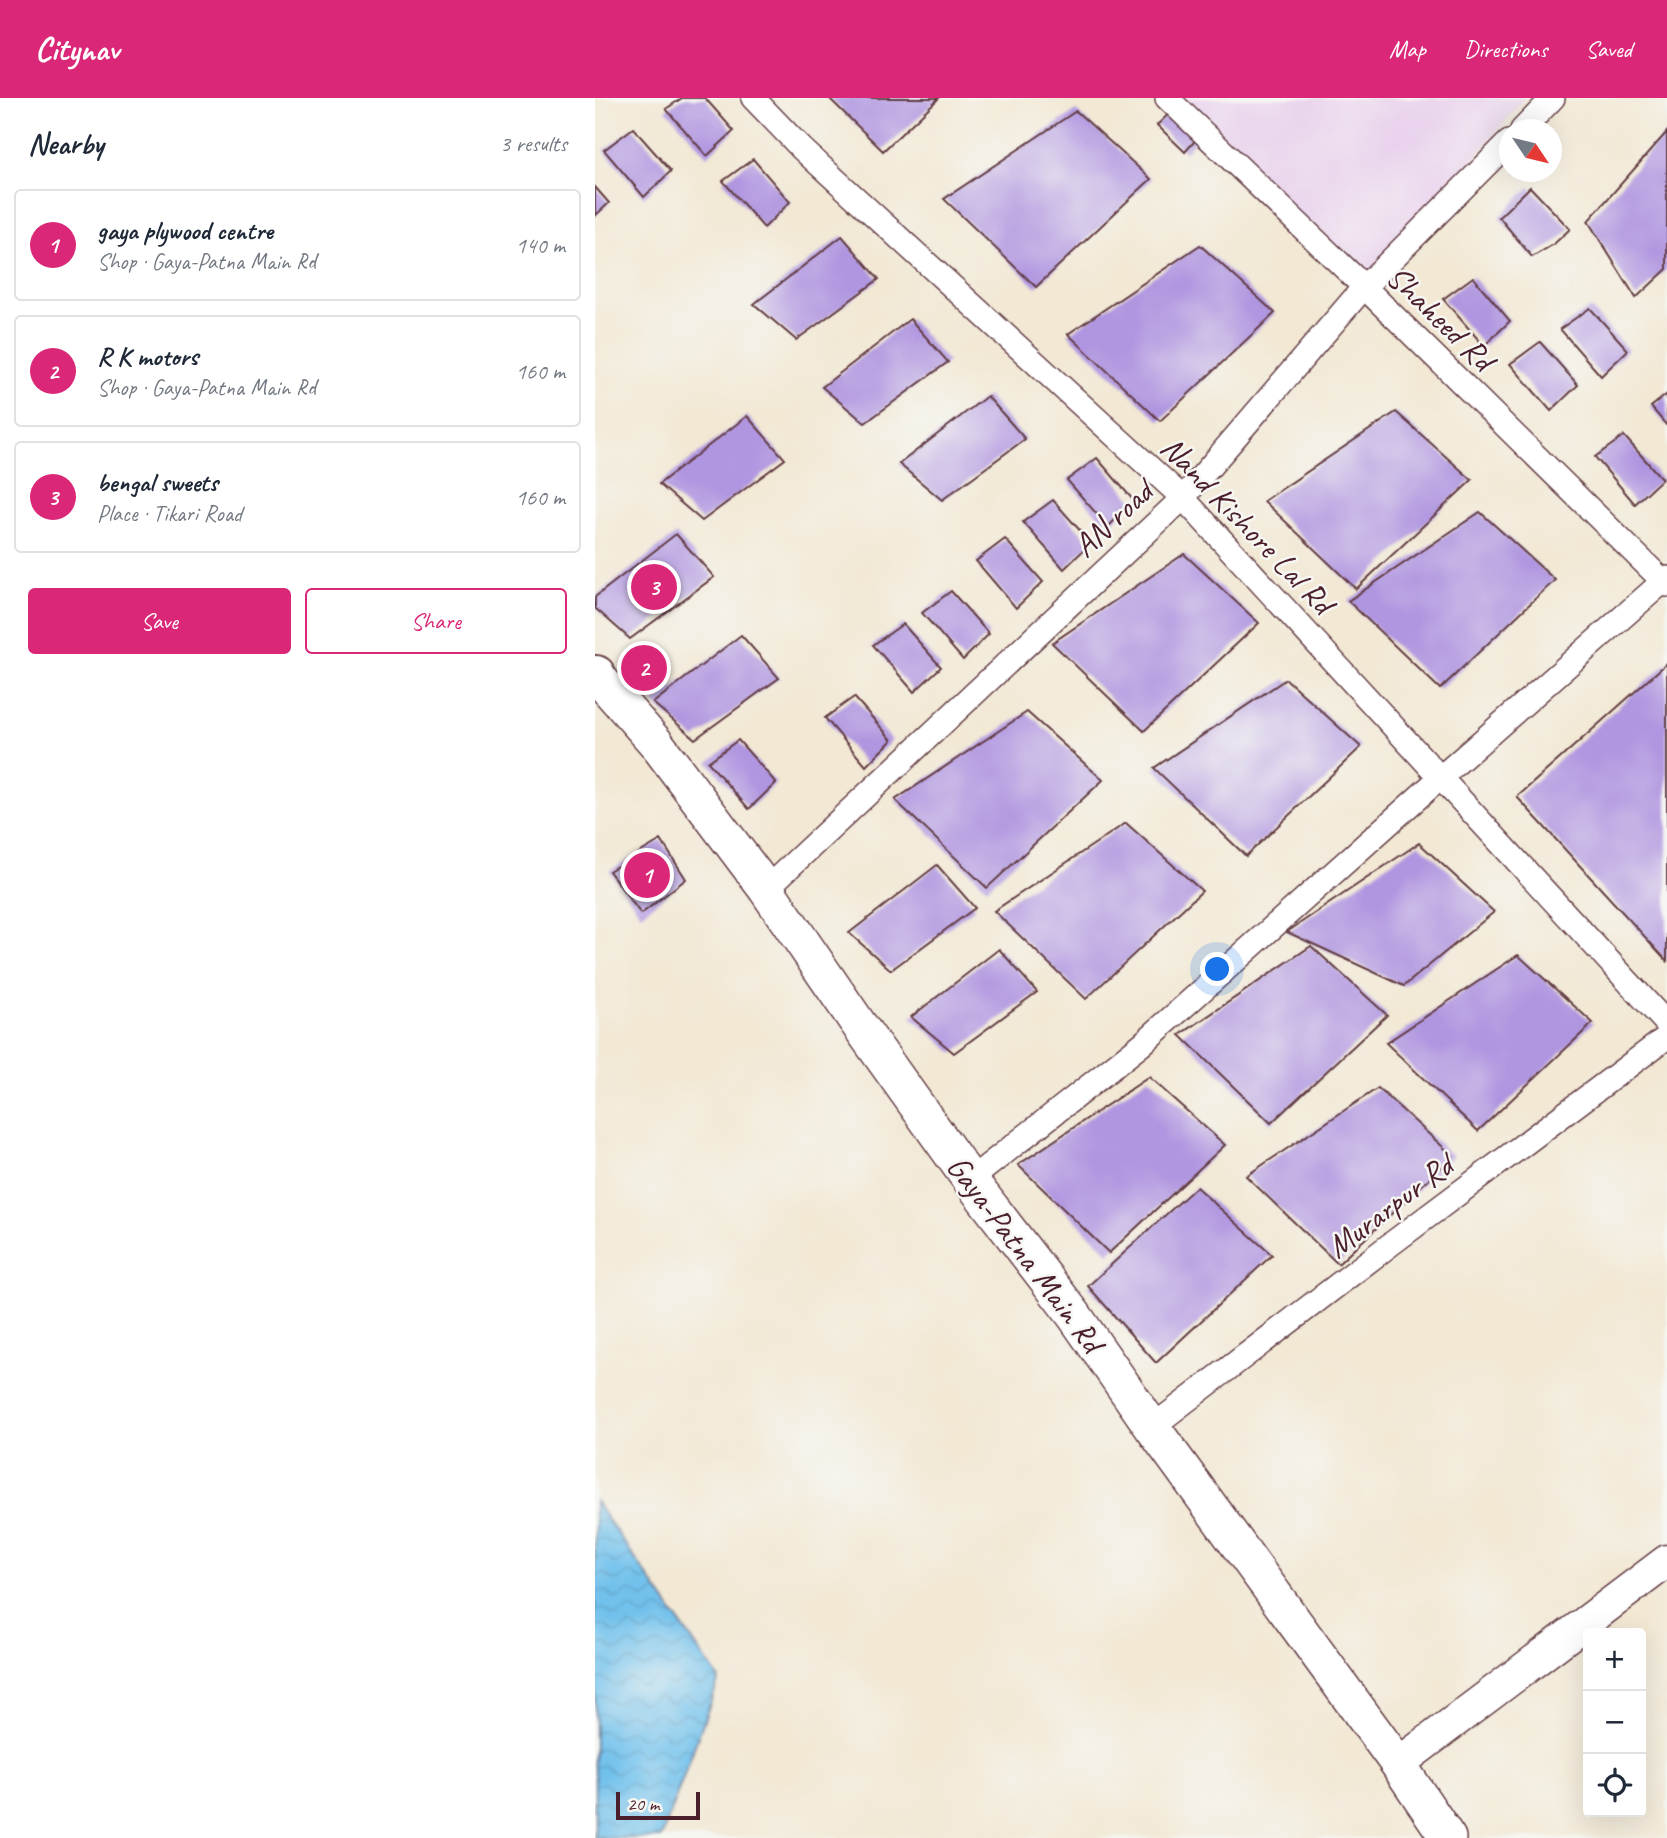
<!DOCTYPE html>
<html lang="en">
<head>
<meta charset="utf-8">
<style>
  :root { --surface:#fff; --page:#f2f2f3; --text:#1f2937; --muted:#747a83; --line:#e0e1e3; --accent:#db2777 }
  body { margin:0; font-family:Caveat,sans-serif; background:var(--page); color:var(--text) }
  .controls { position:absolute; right:21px; bottom:21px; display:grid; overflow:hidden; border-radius:7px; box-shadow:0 7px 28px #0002 }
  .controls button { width:63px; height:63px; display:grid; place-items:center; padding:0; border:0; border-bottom:2px solid var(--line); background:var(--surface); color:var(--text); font:35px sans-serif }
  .compass { position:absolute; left:904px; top:21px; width:63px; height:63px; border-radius:50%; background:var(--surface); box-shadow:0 7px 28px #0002; rotate:125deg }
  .scale { position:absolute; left:21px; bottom:18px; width:84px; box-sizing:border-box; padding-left:7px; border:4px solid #4a1f2b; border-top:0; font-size:19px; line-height:24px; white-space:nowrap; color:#4a1f2b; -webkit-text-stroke:5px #f6f6f2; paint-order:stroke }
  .you { position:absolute; left:623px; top:872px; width:24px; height:24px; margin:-18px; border:5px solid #fff; border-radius:50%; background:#1a73e8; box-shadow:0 0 0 10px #1a73e833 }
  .badge { display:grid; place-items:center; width:46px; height:46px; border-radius:50%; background:var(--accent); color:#fff; font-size:23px; font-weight:700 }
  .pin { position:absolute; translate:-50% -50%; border:4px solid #fff; box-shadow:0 2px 7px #0006 }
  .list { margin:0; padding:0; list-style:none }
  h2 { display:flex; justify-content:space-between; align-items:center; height:91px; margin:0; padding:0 28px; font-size:30px }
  h2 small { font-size:23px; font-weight:400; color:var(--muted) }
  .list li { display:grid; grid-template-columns:46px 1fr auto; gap:21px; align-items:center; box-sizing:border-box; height:112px; margin:0 14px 14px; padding:0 14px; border:2px solid var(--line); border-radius:7px }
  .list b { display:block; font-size:26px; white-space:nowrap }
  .list p { margin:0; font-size:23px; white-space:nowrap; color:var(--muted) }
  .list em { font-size:23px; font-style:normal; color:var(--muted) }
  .actions { display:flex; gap:14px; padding:21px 28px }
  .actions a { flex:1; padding:16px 0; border:2px solid var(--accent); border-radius:7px; text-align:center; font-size:24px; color:var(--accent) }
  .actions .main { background:var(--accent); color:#fff }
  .icon { flex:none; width:38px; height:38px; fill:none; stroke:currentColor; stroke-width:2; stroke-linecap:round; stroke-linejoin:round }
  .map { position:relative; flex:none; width:1072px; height:1740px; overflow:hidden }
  header { display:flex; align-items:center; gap:42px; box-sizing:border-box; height:98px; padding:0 35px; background:var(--accent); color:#fff }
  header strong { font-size:33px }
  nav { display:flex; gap:38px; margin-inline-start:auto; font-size:24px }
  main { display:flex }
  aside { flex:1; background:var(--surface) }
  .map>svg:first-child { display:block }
  .built { fill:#e9d2ed }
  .water { fill:url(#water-waves); stroke:#5e708c; stroke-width:2 }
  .building { fill:#b096e0 }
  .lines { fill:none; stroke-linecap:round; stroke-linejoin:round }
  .street-casing { stroke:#633d44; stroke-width:26 }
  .secondary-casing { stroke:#633d44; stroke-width:35 }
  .primary-casing { stroke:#633d44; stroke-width:38 }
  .highway-casing { stroke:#633d44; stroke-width:42 }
  .street { stroke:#fff; stroke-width:23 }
  .secondary { stroke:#fff; stroke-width:32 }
  .primary { stroke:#fff; stroke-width:35 }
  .highway { stroke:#fff; stroke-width:38 }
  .labels { text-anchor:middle; stroke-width:5; stroke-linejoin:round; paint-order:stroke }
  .street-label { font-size:33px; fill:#4a1f2b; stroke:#f6f6f2 }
</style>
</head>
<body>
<header>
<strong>Citynav</strong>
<nav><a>Map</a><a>Directions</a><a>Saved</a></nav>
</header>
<main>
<aside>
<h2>Nearby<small>3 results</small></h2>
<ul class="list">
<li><span class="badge">1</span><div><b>gaya plywood centre</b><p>Shop · Gaya-Patna Main Rd</p></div><em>140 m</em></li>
<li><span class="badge">2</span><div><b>R K motors</b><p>Shop · Gaya-Patna Main Rd</p></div><em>160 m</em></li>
<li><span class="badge">3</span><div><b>bengal sweets</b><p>Place · Tikari Road</p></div><em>160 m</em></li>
</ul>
<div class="actions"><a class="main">Save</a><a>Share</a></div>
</aside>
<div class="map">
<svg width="1072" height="1740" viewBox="0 0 1072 1740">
  <defs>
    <pattern id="water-waves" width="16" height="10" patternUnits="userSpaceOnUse" patternTransform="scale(1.75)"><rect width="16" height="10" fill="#71c1ec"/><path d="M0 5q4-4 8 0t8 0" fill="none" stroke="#63a5cb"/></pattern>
  </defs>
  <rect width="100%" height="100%" fill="#f6f6f2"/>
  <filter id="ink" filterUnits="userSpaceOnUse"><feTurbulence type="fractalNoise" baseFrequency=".0143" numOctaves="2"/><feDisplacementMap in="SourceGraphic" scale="14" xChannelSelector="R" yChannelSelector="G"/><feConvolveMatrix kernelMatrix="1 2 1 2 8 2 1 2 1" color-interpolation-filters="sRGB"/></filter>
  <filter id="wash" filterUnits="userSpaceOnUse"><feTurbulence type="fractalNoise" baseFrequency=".00686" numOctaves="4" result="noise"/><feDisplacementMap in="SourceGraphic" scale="28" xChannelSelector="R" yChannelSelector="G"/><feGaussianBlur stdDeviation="1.57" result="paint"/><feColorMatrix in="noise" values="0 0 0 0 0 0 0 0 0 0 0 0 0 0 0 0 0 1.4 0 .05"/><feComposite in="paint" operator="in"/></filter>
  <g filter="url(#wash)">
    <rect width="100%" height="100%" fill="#f2e8d4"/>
    <path class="built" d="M573 0H930L780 179 758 178Z"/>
    <path class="water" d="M0 1403 124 1581 66 1740H0Z"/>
    <g id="blocks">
      <g class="building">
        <path d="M87 0H110L139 33 112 58 71 11Z"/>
        <path d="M234 0H344L288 53Z"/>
        <path d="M579 11 606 36 590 54 562 27Z"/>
        <path d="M481 13 556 81 441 189 349 101Z"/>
        <path d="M38 30 76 73 49 99 9 52Z"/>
        <path d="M1072 34V171L1041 200 993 123Z"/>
        <path d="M158 61 195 104 169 130 128 83Z"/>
        <path d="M0 89 14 105 0 118Z"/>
        <path d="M935 89 975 131 959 146 937 159 904 119Z"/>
        <path d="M247 138 284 181 201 242 159 206Z"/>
        <path d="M605 147 680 215 565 323 473 236Z"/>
        <path d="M878 179 915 223 889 248 848 201Z"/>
        <path d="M995 210 1033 252 1006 278 965 231Z"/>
        <path d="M315 221 353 264 270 325 227 289Z"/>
        <path d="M945 244 983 287 956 313 915 266Z"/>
        <path d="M1072 296V328L1056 309Z"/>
        <path d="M392 298 430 341 347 402 304 366Z"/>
        <path d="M801 314 877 382 761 491 669 403Z"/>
        <path d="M152 318 190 361 107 423 64 386Z"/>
        <path d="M1029 338 1067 381 1040 406 1000 359Z"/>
        <path d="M502 360 539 403 513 429 472 382Z"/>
        <path d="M458 402 496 445 469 471 428 424Z"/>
        <path d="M885 414 960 482 845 591 753 503Z"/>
        <path d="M81 436 119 479 35 541 0 510V499Z"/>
        <path d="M410 441 448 484 421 510 381 463Z"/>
        <path d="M589 456 664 525 549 633 457 545Z"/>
        <path d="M356 493 394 536 368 562 327 515Z"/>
        <path d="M308 526 346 569 319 594 278 547Z"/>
        <path d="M146 537 184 580 100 641 58 605Z"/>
        <path d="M1072 565V863L922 699Z"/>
        <path d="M691 581 766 649 651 758 559 670Z"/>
        <path d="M259 599 297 642 271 668 230 620Z"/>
        <path d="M432 614 508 682 392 790 300 702Z"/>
        <path d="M143 642 181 685 154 711 113 664Z"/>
        <path d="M531 725 607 793 491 901 399 813Z"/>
        <path d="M66 742 91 781 46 816 14 773Z"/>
        <path d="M824 745 899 814 809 888 692 834Z"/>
        <path d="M342 767 380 810 296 872 254 835Z"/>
        <path d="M716 848 792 917 676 1025 585 937Z"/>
        <path d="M404 851 442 894 359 955 316 919Z"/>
        <path d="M923 857 998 925 883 1033 791 945Z"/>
        <path d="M554 979 630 1047 514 1155 423 1067Z"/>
        <path d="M783 990 858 1058 743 1166 651 1078Z"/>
        <path d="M601 1089 677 1157 561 1265 493 1188Z"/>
      </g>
    </g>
  </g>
  <g filter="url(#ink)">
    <use href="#blocks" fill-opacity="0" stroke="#633d44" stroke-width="2"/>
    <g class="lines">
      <defs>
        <g id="street">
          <path d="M158 0 207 51 588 400 1072 926"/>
          <path d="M572 0 758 178 1072 487"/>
          <path d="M927 32 958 0"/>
          <path d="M171 791 588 400 769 189 914 44"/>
          <path d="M375 1082 547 946 846 679 1072 480"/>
          <path d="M557 1329 796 1146 1072 939"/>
        </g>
        <path id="secondary" d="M803 1666 1072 1463"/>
        <path id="primary" d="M1 577 61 645 171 791 262 924 375 1082 479 1217 557 1329 803 1666 853 1740"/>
        <path id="highway" d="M0 577H1"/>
      </defs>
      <use href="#street" class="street-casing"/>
      <use href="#secondary" class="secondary-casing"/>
      <use href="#primary" class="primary-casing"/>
      <use href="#highway" class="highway-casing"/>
      <use href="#street" class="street"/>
      <use href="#secondary" class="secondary"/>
      <use href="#primary" class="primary"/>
      <use href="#highway" class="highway"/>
    </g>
  </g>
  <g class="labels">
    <g class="street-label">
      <text transform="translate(846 219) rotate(44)" y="12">Shaheed Rd</text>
      <text transform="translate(517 420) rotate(-43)" y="12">AN road</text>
      <text transform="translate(653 426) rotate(46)" y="12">Nand Kishore Lal Rd</text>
      <text transform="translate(794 1107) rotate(-37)" y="12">Murarpur Rd</text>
      <text transform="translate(431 1155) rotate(53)" y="12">Gaya-Patna Main Rd</text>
    </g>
  </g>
</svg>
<div class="controls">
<button>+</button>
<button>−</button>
<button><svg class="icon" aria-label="locate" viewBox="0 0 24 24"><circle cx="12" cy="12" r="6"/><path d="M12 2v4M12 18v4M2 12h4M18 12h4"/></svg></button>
</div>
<svg class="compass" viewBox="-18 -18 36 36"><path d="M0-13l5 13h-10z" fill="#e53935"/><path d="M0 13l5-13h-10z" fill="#747a83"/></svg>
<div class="scale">20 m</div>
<div class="you"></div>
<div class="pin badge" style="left:52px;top:777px">1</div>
<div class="pin badge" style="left:49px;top:570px">2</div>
<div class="pin badge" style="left:59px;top:489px">3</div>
</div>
</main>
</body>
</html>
